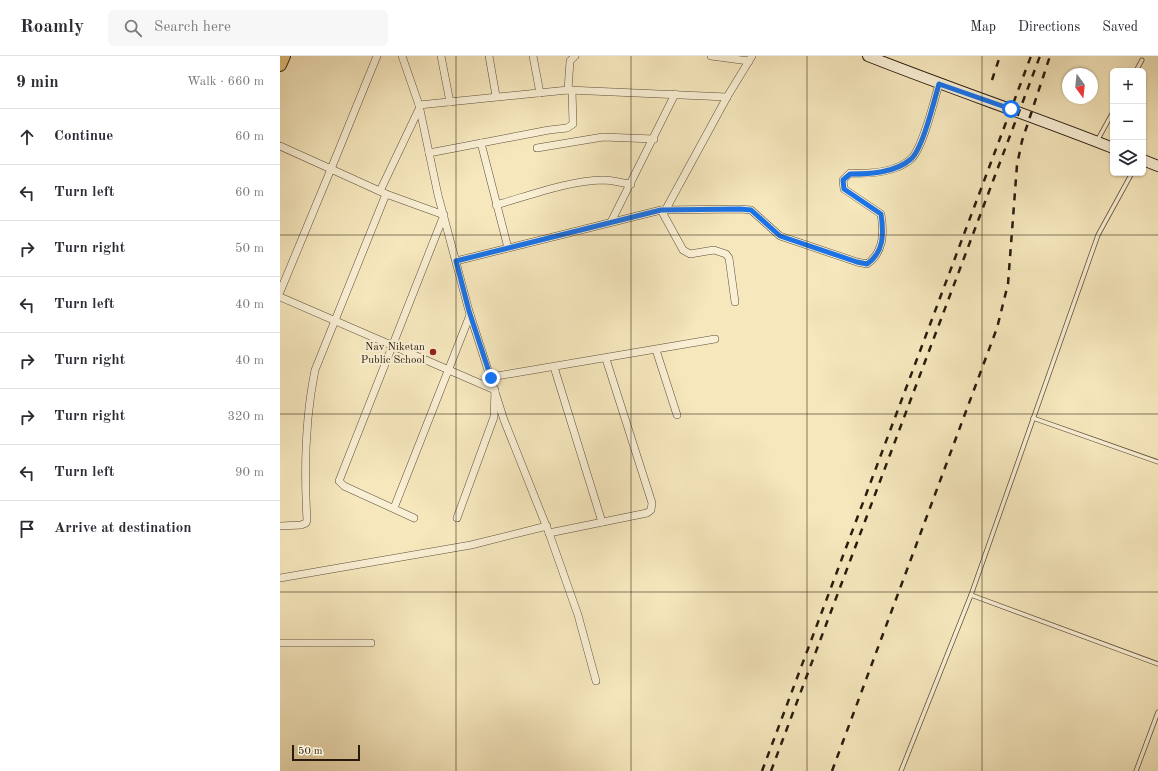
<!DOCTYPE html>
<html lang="en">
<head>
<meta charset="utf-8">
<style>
  :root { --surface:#fff; --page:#f7f7f7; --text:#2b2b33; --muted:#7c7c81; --line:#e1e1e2 }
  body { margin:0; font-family:"Old Standard TT",serif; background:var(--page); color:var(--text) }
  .controls { position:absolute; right:12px; top:12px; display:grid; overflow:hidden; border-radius:6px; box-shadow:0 1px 3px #0004 }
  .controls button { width:36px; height:36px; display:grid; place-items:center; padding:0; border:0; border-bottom:1px solid var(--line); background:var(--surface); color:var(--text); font:20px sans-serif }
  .compass { position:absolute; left:782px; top:12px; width:36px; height:36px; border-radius:50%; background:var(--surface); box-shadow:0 1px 3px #0004; rotate:165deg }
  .scale { position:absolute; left:12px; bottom:10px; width:68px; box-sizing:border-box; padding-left:4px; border:2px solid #281b0c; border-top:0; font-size:11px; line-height:14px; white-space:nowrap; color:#281b0c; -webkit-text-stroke:3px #f9efd4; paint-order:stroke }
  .stop { position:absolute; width:12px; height:12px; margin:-9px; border:3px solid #1a73e8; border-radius:50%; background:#fff }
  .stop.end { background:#1a73e8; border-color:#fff; box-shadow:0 1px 4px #0008 }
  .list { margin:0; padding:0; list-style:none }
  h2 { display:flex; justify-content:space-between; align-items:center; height:52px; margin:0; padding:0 16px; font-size:17px }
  h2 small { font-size:13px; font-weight:400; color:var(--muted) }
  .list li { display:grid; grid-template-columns:26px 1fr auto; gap:12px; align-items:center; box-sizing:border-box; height:56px; padding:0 16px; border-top:1px solid var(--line) }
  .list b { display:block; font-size:15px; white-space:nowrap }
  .list em { font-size:13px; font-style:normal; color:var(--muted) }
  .icon { flex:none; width:22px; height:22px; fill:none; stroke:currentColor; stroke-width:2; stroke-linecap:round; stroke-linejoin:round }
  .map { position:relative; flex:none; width:878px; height:715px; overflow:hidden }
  header { display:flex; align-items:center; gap:24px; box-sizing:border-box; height:56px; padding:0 20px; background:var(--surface); border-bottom:1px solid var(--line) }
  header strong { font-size:19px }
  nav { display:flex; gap:22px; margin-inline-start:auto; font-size:14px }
  .search { width:280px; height:36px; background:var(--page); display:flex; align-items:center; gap:10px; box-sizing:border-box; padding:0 14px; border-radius:6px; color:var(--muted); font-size:15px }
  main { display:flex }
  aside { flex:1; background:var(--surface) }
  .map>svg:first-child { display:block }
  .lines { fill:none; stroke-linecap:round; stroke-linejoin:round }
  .lane-casing { stroke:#5c4e38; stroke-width:5 }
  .street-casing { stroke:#5c4e38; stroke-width:8 }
  .secondary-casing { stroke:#281b0c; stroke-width:12 }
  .primary-casing { stroke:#281b0c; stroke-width:14 }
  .lane { stroke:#f9efd4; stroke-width:3.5 }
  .street { stroke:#f9efd4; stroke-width:7 }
  .secondary { stroke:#f9efd4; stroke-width:10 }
  .primary { stroke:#ebc47e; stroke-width:12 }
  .rail { stroke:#281b0c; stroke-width:2.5; stroke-dasharray:7 7; stroke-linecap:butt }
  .route { stroke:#1a73e8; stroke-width:5 }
  .grid { fill:none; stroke:#281b0c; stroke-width:1; stroke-opacity:0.55 }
  .poi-dot { fill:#8f2418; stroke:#f9efd4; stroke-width:1.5 }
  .labels { text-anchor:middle; stroke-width:4; stroke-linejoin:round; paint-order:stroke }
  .poi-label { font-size:11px; fill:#281b0c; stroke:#f9efd4; text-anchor:end }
</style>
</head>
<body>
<header>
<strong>Roamly</strong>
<div class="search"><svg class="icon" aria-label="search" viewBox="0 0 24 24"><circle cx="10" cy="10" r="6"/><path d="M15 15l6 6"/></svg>Search here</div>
<nav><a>Map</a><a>Directions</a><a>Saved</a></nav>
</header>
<main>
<aside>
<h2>9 min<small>Walk · 660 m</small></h2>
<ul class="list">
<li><svg class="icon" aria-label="ahead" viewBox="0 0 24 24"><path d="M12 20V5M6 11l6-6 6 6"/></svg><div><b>Continue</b></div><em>60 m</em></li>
<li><svg class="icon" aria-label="left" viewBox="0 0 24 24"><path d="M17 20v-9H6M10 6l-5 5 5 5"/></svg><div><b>Turn left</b></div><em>60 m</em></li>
<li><svg class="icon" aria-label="right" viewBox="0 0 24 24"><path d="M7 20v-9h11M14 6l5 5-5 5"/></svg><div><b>Turn right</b></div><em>50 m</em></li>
<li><svg class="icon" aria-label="left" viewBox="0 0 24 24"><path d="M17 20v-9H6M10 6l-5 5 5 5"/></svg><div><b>Turn left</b></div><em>40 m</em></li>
<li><svg class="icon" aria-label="right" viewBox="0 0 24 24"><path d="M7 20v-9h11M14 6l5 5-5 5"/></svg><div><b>Turn right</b></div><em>40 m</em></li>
<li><svg class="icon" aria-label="right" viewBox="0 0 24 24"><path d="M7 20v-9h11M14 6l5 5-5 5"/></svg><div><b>Turn right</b></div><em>320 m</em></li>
<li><svg class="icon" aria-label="left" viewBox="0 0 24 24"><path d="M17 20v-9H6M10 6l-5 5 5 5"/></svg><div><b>Turn left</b></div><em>90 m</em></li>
<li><svg class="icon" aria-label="arrive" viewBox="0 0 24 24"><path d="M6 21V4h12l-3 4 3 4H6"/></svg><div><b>Arrive at destination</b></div></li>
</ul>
</aside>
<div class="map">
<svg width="878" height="715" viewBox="0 0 878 715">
  <rect width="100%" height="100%" fill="#f6e7bd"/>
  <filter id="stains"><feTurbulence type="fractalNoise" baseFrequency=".005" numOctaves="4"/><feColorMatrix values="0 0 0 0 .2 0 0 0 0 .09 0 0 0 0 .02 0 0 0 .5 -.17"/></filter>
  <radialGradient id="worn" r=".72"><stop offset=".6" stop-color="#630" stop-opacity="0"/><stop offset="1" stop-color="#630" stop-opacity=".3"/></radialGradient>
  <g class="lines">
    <defs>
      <g id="lane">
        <path d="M856 15 862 4"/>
        <path d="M817 85 833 56"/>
        <path d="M753 362 878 406"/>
        <path d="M691 539 878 608"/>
        <path d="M621 715 691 539 818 179 852 117"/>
        <path d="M856 715 878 656"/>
      </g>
      <g id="street">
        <path d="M122 0 139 49 158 139 189 255 224 364 269 477 298 559 316 625"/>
        <path d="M161 0 170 46"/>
        <path d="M209 0 216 40"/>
        <path d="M253 0 260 37"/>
        <path d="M431 0 469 5"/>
        <path d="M288 34 290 5 295 0"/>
        <path d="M139 49 288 34 447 41"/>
        <path d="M201 87 228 192"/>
        <path d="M0 90 51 113 97 0"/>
        <path d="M257 92 323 81 374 83"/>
        <path d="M149 97 269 74 287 72 293 68 292 34"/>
        <path d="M100 135 139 53"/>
        <path d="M106 138 164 159 59 425 64 430 134 462"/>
        <path d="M216 149C251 139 287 125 323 124 332 124 342 127 351 128"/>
        <path d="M386 153 447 41 472 0"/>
        <path d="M381 154 403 194 410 198 434 194 446 198 449 202 455 246"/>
        <path d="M331 166 395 38"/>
        <path d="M176 205 381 154 460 153 471 154 500 180 577 206 587 208C604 196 604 177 601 158L564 133 563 124 570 117C590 118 615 117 631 103 643 92 654 45 659 28"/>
        <path d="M0 236 51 113 106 138 35 314C25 363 24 414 27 464L26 467 21 469 0 470"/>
        <path d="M0 241 215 334 214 361 177 462"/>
        <path d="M376 294 397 359"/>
        <path d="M274 311 322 466"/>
        <path d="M211 321 435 283"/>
        <path d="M114 452 190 259"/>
        <path d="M269 477 367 457 371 454 372 447 326 303"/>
        <path d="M0 522 191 489 267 470"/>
        <path d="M0 587H91"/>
      </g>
      <g id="secondary">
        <path d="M588 0C669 32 752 60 833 92"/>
        <path d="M863 104 878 110"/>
      </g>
      <path id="primary" d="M0 9 4 0"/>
    </defs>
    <use href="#lane" class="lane-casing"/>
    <use href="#street" class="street-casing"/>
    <use href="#secondary" class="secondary-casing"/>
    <use href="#primary" class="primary-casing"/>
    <use href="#lane" class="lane"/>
    <use href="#street" class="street"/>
    <use href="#secondary" class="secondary"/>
    <use href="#primary" class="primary"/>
    <g class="rail">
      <path d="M712 24 720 0"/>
      <path d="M482 715 751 0"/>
      <path d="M491 715 760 0"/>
      <path d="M552 715 717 272 728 228 737 109 742 85 770 0"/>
    </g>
  </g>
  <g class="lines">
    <path class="route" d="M211 322 189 255 176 205 381 154 460 153 471 154 500 180 577 206 587 208C604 196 604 178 601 158L564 133 563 124 570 118C590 118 615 117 631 103 643 92 654 45 659 28L731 53"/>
  </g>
  <path class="grid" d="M176 0V715M351 0V715M527 0V715M702 0V715M0 179H878M0 358H878M0 536H878"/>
  <circle class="poi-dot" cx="153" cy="296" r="4"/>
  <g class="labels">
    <g class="poi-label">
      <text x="145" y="294">Nav Niketan<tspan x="145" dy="13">Public School</tspan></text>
    </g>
  </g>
  <rect width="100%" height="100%" filter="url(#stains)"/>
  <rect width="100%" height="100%" fill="url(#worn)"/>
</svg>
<div class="controls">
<button>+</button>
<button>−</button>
<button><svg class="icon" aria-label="layers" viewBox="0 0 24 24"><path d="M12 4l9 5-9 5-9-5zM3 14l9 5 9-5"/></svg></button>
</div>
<svg class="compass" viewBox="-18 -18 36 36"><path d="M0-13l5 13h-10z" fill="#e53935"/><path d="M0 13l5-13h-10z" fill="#7c7c81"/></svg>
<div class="scale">50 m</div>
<div class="stop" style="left:731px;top:53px"></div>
<div class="stop end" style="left:211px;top:322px"></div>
</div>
</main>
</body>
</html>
